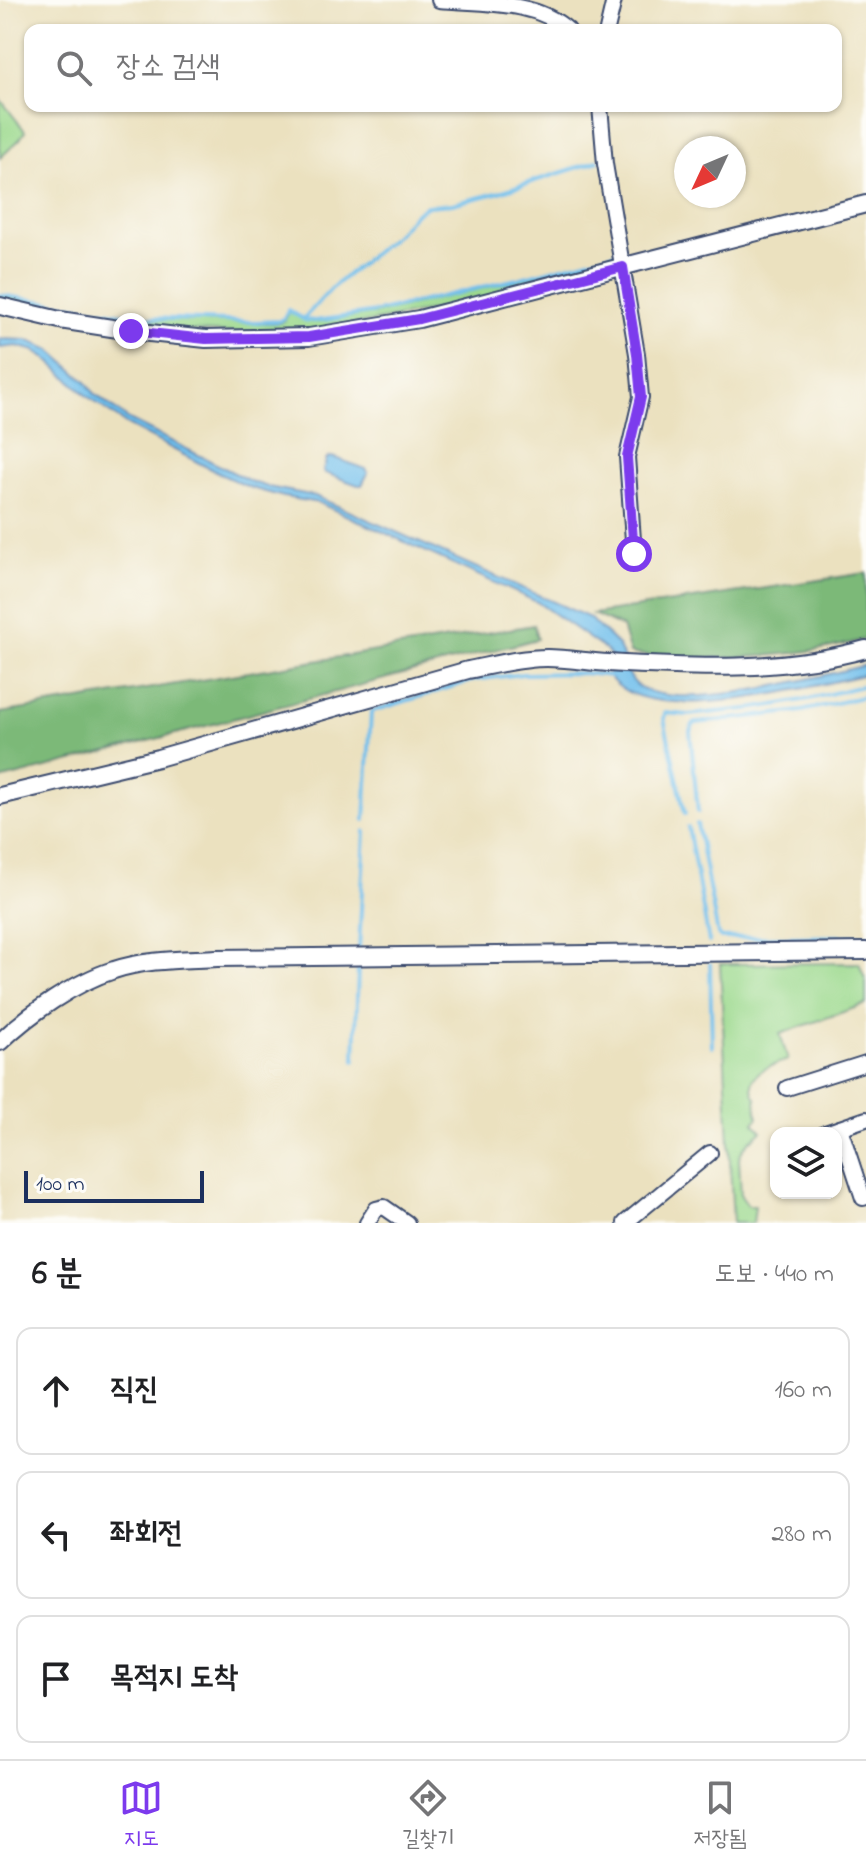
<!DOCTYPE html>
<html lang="ko">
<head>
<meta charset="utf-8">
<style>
  :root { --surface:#fff; --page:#f6f6f6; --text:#202124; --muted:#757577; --line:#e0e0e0; --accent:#7c3aed }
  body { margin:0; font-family:"Indie Flower","Poor Story",sans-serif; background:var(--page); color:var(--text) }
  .controls { position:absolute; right:24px; bottom:24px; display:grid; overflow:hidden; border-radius:16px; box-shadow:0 2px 6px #0004 }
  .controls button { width:72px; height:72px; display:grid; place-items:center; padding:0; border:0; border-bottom:2px solid var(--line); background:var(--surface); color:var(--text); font:40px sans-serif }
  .compass { position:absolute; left:674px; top:136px; width:72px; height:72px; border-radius:50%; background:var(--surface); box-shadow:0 2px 6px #0004; rotate:226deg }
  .scale { position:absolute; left:24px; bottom:20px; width:180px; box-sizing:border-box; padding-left:8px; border:4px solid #1b2f5e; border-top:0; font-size:22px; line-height:28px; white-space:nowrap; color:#1b2f5e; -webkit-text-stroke:6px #fdfcf7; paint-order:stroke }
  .stop { position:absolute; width:24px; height:24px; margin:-18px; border:6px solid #7c3aed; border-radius:50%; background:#fff }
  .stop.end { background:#7c3aed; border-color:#fff; box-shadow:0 2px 8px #0008 }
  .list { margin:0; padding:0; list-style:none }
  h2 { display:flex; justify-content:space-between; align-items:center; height:104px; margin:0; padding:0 32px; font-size:34px }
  h2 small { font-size:26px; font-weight:400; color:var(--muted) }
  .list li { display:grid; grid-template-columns:52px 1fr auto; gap:24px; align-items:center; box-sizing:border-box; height:128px; margin:0 16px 16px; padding:0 16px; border:2px solid var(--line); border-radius:16px }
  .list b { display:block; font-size:30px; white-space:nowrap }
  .list em { font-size:26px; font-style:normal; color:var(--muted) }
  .icon { flex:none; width:44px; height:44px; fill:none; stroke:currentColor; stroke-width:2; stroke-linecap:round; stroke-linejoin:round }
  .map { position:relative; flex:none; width:866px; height:1223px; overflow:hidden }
  .search { position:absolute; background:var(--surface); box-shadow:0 2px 6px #0004; left:24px; right:24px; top:24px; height:88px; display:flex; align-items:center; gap:20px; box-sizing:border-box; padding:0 28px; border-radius:16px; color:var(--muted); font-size:30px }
  .sheet { height:536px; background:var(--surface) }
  nav { display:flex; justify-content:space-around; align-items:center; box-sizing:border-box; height:112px; border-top:2px solid var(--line); background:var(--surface); font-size:22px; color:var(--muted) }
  nav a { display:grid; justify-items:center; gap:4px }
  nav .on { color:var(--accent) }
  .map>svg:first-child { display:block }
  .green { fill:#9bd98d; stroke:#5b8476; stroke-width:2 }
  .forest { fill:#7cb978; stroke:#4c746b; stroke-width:2 }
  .water { fill:#71bfec; stroke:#4677a5; stroke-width:2 }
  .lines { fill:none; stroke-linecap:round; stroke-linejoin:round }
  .stream { stroke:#71bfec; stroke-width:4 }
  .minor-casing { stroke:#3a4a6d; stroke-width:18 }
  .tertiary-casing { stroke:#3a4a6d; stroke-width:20 }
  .minor { stroke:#fff; stroke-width:14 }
  .tertiary { stroke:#fff; stroke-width:16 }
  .route { stroke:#7c3aed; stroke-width:10 }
</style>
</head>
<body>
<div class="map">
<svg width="866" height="1223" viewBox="0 0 866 1223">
  <rect width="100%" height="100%" fill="#fdfcf7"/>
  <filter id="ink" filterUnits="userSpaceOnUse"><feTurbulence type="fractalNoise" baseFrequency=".0125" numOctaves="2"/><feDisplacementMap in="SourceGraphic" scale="16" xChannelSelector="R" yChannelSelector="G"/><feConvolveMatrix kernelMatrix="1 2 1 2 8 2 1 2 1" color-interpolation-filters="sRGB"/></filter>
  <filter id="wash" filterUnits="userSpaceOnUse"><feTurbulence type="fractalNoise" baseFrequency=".006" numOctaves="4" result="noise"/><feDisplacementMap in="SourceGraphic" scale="32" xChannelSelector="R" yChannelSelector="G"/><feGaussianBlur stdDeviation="1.8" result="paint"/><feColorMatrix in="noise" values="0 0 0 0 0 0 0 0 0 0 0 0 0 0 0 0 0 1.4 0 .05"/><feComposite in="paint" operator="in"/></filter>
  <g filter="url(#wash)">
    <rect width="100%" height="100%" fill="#ebe1bf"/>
    <g class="green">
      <path d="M0 99 25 131 20 139 0 158Z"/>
      <path d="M616 254 618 263C533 285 449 310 363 323 343 326 322 331 302 332 201 337 98 325 0 300V296L147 319 254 323H280L285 320 289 312C299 314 299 321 315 322L377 313 517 280Z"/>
      <path d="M859 963 866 982V1004L780 1034 788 1060C774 1065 746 1071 753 1092 753 1094 755 1096 756 1098 757 1105 756 1111 758 1118L754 1123 762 1131C753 1138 743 1146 739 1158L741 1196 748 1206H755L753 1223H733L720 964Z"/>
    </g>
    <g class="forest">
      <path d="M866 573V639C813 654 759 658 705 658 679 657 655 658 630 653L622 627 593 614Z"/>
      <path d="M534 625 537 639 0 780V713Z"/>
    </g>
    <g class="water">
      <path d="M0 339 27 340 51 350 86 382 95 394 129 420 252 482 268 487 315 496 590 618C598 630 613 636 620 649 626 661 627 680 640 687 685 713 816 677 866 665V674C813 687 644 730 609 676L612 658 607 651 537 602 319 503 284 497 251 488 218 473 127 425 87 396 46 358 35 351 17 346 0 348Z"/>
      <path d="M332 457 366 469 368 473 362 485H358L325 473 323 471 327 458Z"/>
    </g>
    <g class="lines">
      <g class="stream">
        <path d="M0 295 148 318 254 322 279 321 284 318 288 310 305 320 315 321 376 312 517 279 616 253"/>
        <path d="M303 319 334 286 397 234 415 214 427 206 452 204 493 194 598 161"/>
        <path d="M698 812 690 731 693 725 696 723 802 711 866 696"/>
        <path d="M685 814 664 719 665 713 688 715 756 708 809 699 866 685"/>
        <path d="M365 820 371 713 373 711 474 680 523 674 583 673 612 676"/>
        <path d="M697 824 718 935 721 938 866 936"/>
        <path d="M688 827 709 942"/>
        <path d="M359 949 365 831"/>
        <path d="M710 964 712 1047"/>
        <path d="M355 1060 358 968"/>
      </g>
    </g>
  </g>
  <g filter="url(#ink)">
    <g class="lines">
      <defs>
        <g id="minor">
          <path d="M439 0C483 4 535 0 568 30"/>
          <path d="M607 30 614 0"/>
          <path d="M600 106 605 164 637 354 641 397 627 457 634 554"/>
          <path d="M787 1088 866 1063"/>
          <path d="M840 1128 863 1198 866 1197"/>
          <path d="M825 1133 866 1119"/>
          <path d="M367 1223 376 1209 384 1207 407 1223"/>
          <path d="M625 1223 710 1153"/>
        </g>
        <g id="tertiary">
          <path d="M0 306 60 320 131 331 206 339 309 337 419 319 866 204"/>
          <path d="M0 796 158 758 468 670C494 665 521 658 547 658 567 658 588 662 608 663 694 668 782 672 866 649"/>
          <path d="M0 1042C29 1014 75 982 114 970 147 959 183 960 217 958L866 951"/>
        </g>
      </defs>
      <use href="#minor" class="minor-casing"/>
      <use href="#tertiary" class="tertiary-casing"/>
      <use href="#minor" class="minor"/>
      <use href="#tertiary" class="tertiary"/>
    </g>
  </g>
  <g class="lines" filter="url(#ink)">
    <path class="route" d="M131 331 206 339 309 337 419 319 623 267 637 354 641 397 627 457 634 554"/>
  </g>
</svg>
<div class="controls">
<button><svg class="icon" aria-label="layers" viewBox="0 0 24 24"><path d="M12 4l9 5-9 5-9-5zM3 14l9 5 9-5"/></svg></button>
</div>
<svg class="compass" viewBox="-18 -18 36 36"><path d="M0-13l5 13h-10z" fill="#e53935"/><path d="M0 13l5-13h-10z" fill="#757577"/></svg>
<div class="scale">100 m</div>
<div class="stop" style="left:634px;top:554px"></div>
<div class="stop end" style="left:131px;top:331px"></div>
<div class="search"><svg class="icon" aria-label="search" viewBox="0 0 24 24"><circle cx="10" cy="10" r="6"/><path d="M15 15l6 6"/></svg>장소 검색</div>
</div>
<section class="sheet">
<h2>6 분<small>도보 · 440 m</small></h2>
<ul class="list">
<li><svg class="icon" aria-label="ahead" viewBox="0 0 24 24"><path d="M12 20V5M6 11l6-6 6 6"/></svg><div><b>직진</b></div><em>160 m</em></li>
<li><svg class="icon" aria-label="left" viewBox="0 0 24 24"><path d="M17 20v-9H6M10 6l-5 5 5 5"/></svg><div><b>좌회전</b></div><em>280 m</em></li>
<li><svg class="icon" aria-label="arrive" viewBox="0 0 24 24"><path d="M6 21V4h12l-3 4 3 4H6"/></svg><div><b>목적지 도착</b></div></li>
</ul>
</section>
<nav>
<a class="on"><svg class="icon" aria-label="map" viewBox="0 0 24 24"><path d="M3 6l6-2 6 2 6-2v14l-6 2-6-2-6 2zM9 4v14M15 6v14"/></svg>지도</a>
<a><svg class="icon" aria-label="directions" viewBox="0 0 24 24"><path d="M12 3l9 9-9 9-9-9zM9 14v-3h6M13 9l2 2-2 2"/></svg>길찾기</a>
<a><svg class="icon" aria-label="saved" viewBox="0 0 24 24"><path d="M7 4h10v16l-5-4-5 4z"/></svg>저장됨</a>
</nav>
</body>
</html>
